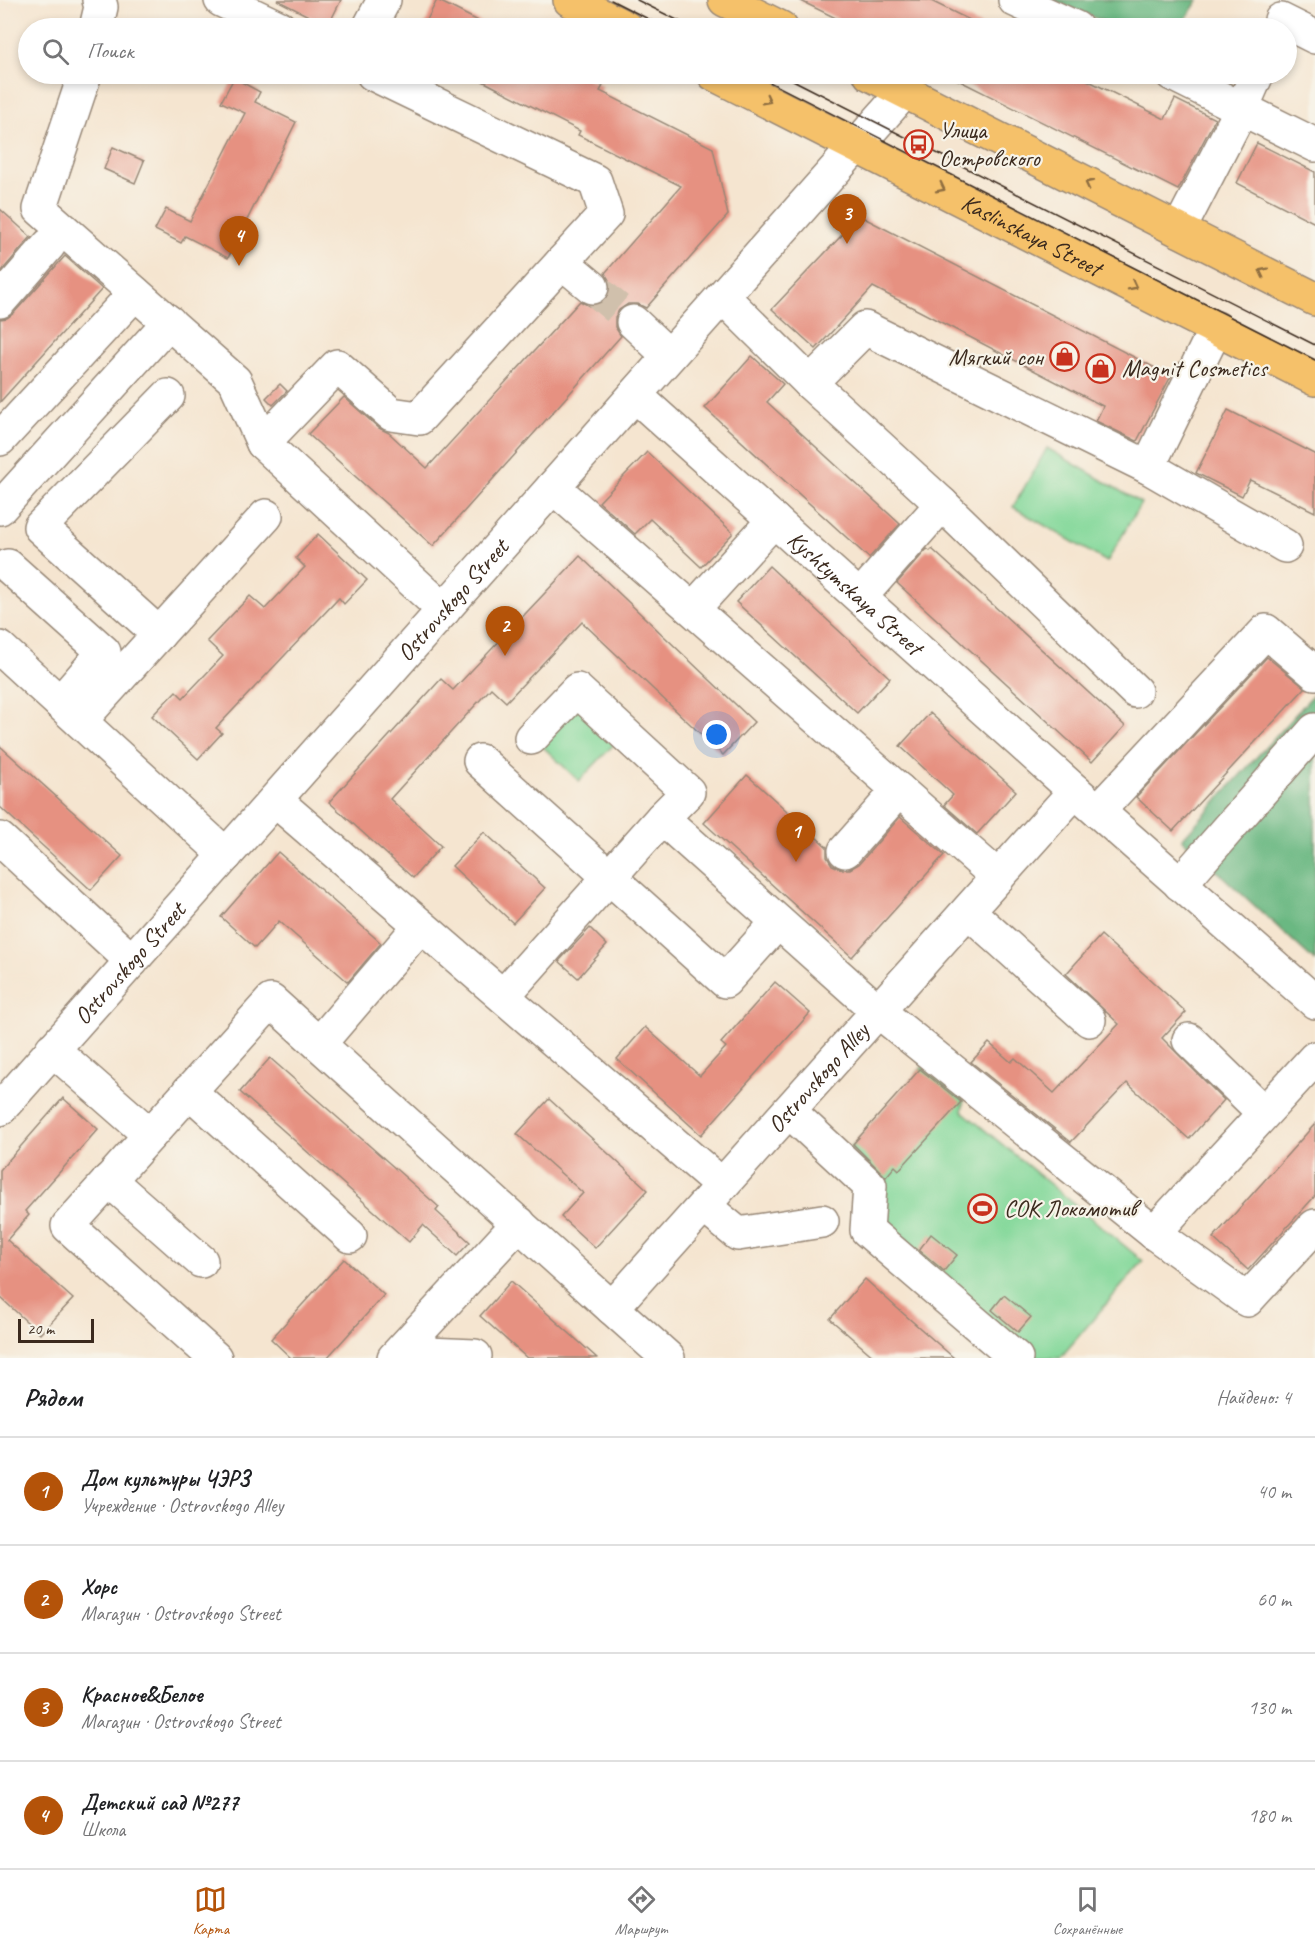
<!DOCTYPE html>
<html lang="ru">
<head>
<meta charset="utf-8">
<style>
  :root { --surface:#fff; --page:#f6f6f6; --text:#202124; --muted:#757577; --line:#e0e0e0; --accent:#b45309 }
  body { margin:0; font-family:Caveat,sans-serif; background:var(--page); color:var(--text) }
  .scale { position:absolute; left:18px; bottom:15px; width:76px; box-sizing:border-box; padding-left:6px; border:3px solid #3b2a1e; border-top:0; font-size:16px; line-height:21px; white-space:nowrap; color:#3b2a1e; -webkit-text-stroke:4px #f7f3e8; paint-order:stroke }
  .you { position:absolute; left:717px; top:735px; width:21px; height:21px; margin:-15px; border:4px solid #fff; border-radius:50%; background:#1a73e8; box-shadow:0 0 0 9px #1a73e833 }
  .badge { display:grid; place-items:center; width:39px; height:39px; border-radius:50%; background:var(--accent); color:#fff; font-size:20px; font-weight:700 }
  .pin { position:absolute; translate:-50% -50px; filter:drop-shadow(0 2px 3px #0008) }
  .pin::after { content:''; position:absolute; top:32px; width:21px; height:18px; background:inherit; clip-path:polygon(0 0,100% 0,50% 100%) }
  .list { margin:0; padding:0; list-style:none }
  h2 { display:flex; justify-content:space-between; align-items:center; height:78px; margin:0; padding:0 24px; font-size:26px }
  h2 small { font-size:20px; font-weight:400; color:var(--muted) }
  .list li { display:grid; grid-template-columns:39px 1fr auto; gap:18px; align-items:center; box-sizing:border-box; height:108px; padding:0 24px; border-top:2px solid var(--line) }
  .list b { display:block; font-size:22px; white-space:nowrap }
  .list p { margin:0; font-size:20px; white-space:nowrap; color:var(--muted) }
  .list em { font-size:20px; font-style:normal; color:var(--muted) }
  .icon { flex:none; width:33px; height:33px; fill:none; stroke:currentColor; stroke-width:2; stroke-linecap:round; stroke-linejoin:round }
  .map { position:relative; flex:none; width:1315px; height:1358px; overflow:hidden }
  .search { position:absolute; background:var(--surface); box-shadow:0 3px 9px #0003; left:18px; right:18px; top:18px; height:66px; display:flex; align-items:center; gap:15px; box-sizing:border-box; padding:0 21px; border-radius:33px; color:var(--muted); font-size:22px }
  .sheet { height:510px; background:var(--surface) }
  nav { display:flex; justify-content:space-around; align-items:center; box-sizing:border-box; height:84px; border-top:2px solid var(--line); background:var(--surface); font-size:16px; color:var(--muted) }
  nav a { display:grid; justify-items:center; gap:3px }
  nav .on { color:var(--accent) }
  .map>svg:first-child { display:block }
  .green { fill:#83d89a; stroke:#5f815c; stroke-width:1.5 }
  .forest { fill:#6ab882; stroke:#527150; stroke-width:1.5 }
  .building { fill:#e69181 }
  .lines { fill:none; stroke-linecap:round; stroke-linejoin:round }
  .minor-tunnel { stroke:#d0c0ac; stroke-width:33; stroke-dasharray:33 16; stroke-linecap:butt }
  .minor-casing { stroke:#988877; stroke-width:36 }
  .major-casing { stroke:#988877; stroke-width:36 }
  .minor { stroke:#fff; stroke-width:33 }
  .major { stroke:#f5c16b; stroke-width:33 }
  .tram { stroke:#3b2a1e; stroke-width:1.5 }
  .oneway { stroke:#8f6e41 }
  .labels { text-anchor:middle; stroke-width:4.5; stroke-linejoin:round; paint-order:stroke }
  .poi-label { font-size:24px; fill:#3b2a1e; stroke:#f7f3e8; text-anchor:start }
  .street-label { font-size:24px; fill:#3b2a1e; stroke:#f7f3e8 }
</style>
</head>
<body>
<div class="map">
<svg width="1315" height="1358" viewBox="0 0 1315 1358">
  <rect width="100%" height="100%" fill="#f7f3e8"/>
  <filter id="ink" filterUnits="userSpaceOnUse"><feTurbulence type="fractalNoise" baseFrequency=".0167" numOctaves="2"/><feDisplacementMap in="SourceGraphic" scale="12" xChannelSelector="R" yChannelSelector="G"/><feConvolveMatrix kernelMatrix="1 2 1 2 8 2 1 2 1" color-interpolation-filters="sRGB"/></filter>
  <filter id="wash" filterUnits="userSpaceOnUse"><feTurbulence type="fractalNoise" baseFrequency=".008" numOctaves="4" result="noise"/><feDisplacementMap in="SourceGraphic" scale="24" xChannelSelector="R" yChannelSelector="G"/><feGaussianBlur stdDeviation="1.35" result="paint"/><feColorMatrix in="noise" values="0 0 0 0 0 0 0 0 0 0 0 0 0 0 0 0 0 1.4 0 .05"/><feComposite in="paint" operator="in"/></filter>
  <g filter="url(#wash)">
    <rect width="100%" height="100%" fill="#f5e5d0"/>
    <g class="green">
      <path d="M1047 448 1141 503 1107 562 1013 507Z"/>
      <path d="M576 703 617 741 579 781 539 743Z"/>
      <path d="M925 1064 964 1099 962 1111 1143 1261 1060 1358H1037L891 1236 883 1180 849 1149Z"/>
    </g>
    <g class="forest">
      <path d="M1052 0H1198L1180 28H1119Z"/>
      <path d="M1315 693V961L1182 839Z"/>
    </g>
    <g id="blocks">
      <g class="building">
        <path d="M277 0H341L328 26Z"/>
        <path d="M437 0 492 28H423Z"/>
        <path d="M799 0H929L986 28H856Z"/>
        <path d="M469 74H580L603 86 600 91 713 148 728 215 646 308 638 304H628L619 310 615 317V327L621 336 433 546 308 434 344 397 379 428 389 433 427 468 580 301 589 306 598 305 606 299 610 290 609 280 605 273 681 186 578 135 580 131Z"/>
        <path d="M946 74H1075L1165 119 1175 99 1215 119 1178 190Z"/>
        <path d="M234 78 260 92 255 102 296 122 228 258 185 236 181 243 155 230 166 209 190 221 245 113 221 102Z"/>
        <path d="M1257 143 1315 172V223L1237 183Z"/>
        <path d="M113 147 144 161 135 183 104 169Z"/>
        <path d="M0 209 31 237 0 273Z"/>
        <path d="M860 216 1171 376 1137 441 1096 421 1103 406 873 287 816 349 772 309Z"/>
        <path d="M65 256 102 289 0 402V319L7 318 14 313Z"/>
        <path d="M752 356 783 384 767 402 900 524 869 558 705 408Z"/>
        <path d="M280 384 287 391 273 405 266 398Z"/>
        <path d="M1228 410 1315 454V512L1250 480 1242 496 1196 473Z"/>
        <path d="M647 452 733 533 701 567 650 519 635 534 599 502Z"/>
        <path d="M318 534 367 580 344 604 339 598 216 728 222 733 198 759 152 716 176 691 183 698 223 656 207 641 250 596 265 609 305 567 296 558Z"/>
        <path d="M927 549 930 551 932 549 1125 726 1092 762 897 583Z"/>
        <path d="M580 556 754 722 723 755 582 622 506 702 491 688 390 799 441 846 413 878 329 802 441 679 453 690Z"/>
        <path d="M769 566 890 678 857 713 736 602Z"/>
        <path d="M1267 657 1305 688 1173 831 1136 797Z"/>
        <path d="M930 713 1016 791 977 834 944 805 953 795 900 746Z"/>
        <path d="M0 746 122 856 91 890 0 807Z"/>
        <path d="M747 775 827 847V857L832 865 841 869H850L859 864 900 817 944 855 852 957 704 823Z"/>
        <path d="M484 832 545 888 513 923 452 866Z"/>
        <path d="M278 852 381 943 348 982 279 921 255 948 221 917Z"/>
        <path d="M590 928 607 945 578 978 559 961Z"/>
        <path d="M1101 935 1186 1012 1162 1038 1224 1100 1189 1139 1127 1083 1071 1142 971 1062 989 1043 1011 1062 1015 1058 1054 1093 1119 1024 1066 974Z"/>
        <path d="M775 982 810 1013 701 1135 617 1059 645 1027 700 1076 726 1047 721 1043Z"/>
        <path d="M270 1058 439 1207 436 1211 470 1242 457 1256 423 1225 409 1242 240 1092Z"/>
        <path d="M920 1069 961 1102 899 1170 895 1166 886 1177 853 1144Z"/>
        <path d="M63 1098 98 1129 25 1211 29 1215 7 1240 73 1299 40 1334 0 1297V1170Z"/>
        <path d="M549 1099 648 1190 595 1248 561 1217 583 1193 517 1134Z"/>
        <path d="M1315 1124V1196L1248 1270 1213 1238Z"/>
        <path d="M931 1234 957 1255 944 1271 919 1250Z"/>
        <path d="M344 1259 384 1295 327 1358H291L271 1339Z"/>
        <path d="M865 1279 897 1308 954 1358H875L830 1319Z"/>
        <path d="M511 1281 597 1358H527L480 1316Z"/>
        <path d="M1004 1295 1031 1317 1018 1332 992 1310Z"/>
      </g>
    </g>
  </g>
  <g filter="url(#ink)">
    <use href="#blocks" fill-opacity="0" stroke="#988877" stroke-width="1.5"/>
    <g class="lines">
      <path class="minor-tunnel" d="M592 287 633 322"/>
      <defs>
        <g id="minor">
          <path d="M221 0 280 28"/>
          <path d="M1015 0 1076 28"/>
          <path d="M1281 20 1315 37"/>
          <path d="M96 28 101 7 99 0"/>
          <path d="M369 28 384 0"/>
          <path d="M85 74 40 209 235 381 263 443 444 610"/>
          <path d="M1172 74 1315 145"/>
          <path d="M1179 230 1242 108 1257 74"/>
          <path d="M562 262 592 287"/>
          <path d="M723 297 810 383 865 328 1148 467"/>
          <path d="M0 301 49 245"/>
          <path d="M633 322 669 356"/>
          <path d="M1216 328 1148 467 1285 546"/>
          <path d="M810 383 942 504 860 597"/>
          <path id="s1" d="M635 395 1075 791 1315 1002"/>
          <path d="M0 439 135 293"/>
          <path d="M263 443 337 366 391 414 419 418 606 214 595 181 373 74"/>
          <path d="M553 487 998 877"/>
          <path d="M942 504 1135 691"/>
          <path d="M0 508 169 322"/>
          <path d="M8 566 104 652 60 703"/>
          <path d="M693 609 774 520"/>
          <path d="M159 634 40 527 168 396"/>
          <path d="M0 648 226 855"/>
          <path d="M80 721 266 516"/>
          <path d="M480 761 725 981 778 922"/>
          <path d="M275 800 722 1185"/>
          <path d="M1098 811 1266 631 1315 673"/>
          <path d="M662 818 878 1011 1154 1233 1247 1300 1315 1226"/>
          <path d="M0 839 132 961"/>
          <path d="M845 851 899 790"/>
          <path d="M1180 884 1315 730"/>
          <path d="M968 911 1089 1020"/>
          <path d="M503 996 662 818 688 792 577 690 531 738"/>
          <path d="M1189 1040 1264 1113"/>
          <path d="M319 1044 420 926"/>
          <path d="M52 1049 150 1135"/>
          <path d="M189 1091 350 1236"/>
          <path id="s2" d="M0 1109 905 91"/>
          <path d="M789 1111 870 1186 867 1230 1016 1358"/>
          <path d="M109 1180 201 1261"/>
          <path d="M704 1206 738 1234 822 1221"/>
          <path d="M1154 1233 1315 1058"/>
          <path d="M215 1358 68 1226 271 1001 612 1308"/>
          <path d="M394 1358 519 1223"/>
          <path d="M423 1358 427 1354 475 1356"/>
          <path id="s3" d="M668 1358 612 1308 1075 791"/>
        </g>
        <g id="major">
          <path d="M570 0 626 28"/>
          <path d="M725 0 781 28"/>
          <path id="s4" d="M714 74 1315 379"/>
          <path d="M870 74 1315 299"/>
        </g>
      </defs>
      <use href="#minor" class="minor-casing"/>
      <use href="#major" class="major-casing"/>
      <use href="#minor" class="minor"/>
      <use href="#major" class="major"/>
      <g class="tram">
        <path d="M611 0 666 28"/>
        <path d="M637 0 693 28"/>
        <path d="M754 74 1315 360"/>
        <path d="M781 74 1315 345"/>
      </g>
    </g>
    <defs><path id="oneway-chevron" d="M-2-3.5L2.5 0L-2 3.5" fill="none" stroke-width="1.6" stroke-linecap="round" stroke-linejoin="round" transform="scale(1.5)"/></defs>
    <g class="oneway">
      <use href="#oneway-chevron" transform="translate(767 100) rotate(27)"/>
      <use href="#oneway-chevron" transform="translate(1089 184) rotate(-153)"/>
      <use href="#oneway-chevron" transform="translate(941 188) rotate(27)"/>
      <use href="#oneway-chevron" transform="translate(1263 272) rotate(-153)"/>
      <use href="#oneway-chevron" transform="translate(1133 286) rotate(27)"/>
    </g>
  </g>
  <defs>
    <symbol id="bus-ring" viewBox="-11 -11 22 22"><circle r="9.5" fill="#f7f3e8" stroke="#c8321e" stroke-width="1.5"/><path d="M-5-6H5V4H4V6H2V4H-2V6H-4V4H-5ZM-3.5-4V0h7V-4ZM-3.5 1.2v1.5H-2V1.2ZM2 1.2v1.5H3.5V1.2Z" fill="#c8321e"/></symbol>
    <symbol id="shop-ring" viewBox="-11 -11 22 22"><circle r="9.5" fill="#f7f3e8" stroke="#c8321e" stroke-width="1.5"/><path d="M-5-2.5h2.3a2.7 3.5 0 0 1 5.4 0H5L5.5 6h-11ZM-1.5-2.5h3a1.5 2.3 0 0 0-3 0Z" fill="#c8321e"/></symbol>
    <symbol id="stadium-ring" viewBox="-11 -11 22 22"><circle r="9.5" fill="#f7f3e8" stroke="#c8321e" stroke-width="1.5"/><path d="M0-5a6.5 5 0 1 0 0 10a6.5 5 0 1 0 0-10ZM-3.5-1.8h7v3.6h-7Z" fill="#c8321e"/></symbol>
  </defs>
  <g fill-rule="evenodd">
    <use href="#bus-ring" x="902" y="128" width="33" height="33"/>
    <use href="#shop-ring" x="1048" y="340" width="33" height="33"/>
    <use href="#shop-ring" x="1084" y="352" width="33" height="33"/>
    <use href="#stadium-ring" x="966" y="1192" width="33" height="33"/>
  </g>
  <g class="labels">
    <g class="poi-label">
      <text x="939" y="138">Улица<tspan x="939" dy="28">Островского</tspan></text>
      <text x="1043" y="365" text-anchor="end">Мягкий сон</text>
      <text x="1122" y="376">Magnit Cosmetics</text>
      <text x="1004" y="1216">СОК Локомотив</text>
    </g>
    <g class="street-label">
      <text dy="8" stroke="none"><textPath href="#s4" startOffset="356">Kaslinskaya Street</textPath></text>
      <text dy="8" stroke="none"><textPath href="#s1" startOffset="296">Kyshtymskaya Street</textPath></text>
      <text dy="8" stroke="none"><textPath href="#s2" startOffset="681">Ostrovskogo Street</textPath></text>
      <text dy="8" stroke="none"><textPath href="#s2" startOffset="195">Ostrovskogo Street</textPath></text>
      <text dy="8" stroke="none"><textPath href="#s3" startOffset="384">Ostrovskogo Alley</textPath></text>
    </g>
  </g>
</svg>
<div class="scale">20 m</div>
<div class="you"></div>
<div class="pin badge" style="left:796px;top:862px">1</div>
<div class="pin badge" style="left:505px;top:656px">2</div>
<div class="pin badge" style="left:847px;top:244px">3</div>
<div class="pin badge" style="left:239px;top:266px">4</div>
<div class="search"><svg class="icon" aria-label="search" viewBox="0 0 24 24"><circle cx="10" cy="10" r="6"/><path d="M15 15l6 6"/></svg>Поиск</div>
</div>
<section class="sheet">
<h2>Рядом<small>Найдено: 4</small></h2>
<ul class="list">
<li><span class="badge">1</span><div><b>Дом культуры ЧЭРЗ</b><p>Учреждение · Ostrovskogo Alley</p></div><em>40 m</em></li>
<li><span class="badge">2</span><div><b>Хорс</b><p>Магазин · Ostrovskogo Street</p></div><em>60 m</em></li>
<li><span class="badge">3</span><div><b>Красное&amp;Белое</b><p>Магазин · Ostrovskogo Street</p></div><em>130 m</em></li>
<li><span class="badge">4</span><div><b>Детский сад №277</b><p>Школа</p></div><em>180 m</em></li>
</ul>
</section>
<nav>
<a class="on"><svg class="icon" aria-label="map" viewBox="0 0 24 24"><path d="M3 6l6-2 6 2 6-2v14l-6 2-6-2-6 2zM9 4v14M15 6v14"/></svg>Карта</a>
<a><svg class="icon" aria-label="directions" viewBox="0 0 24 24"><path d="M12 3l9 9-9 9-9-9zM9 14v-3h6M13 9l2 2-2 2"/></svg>Маршрут</a>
<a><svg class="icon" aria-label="saved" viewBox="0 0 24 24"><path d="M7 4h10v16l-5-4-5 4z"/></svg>Сохранённые</a>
</nav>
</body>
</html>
